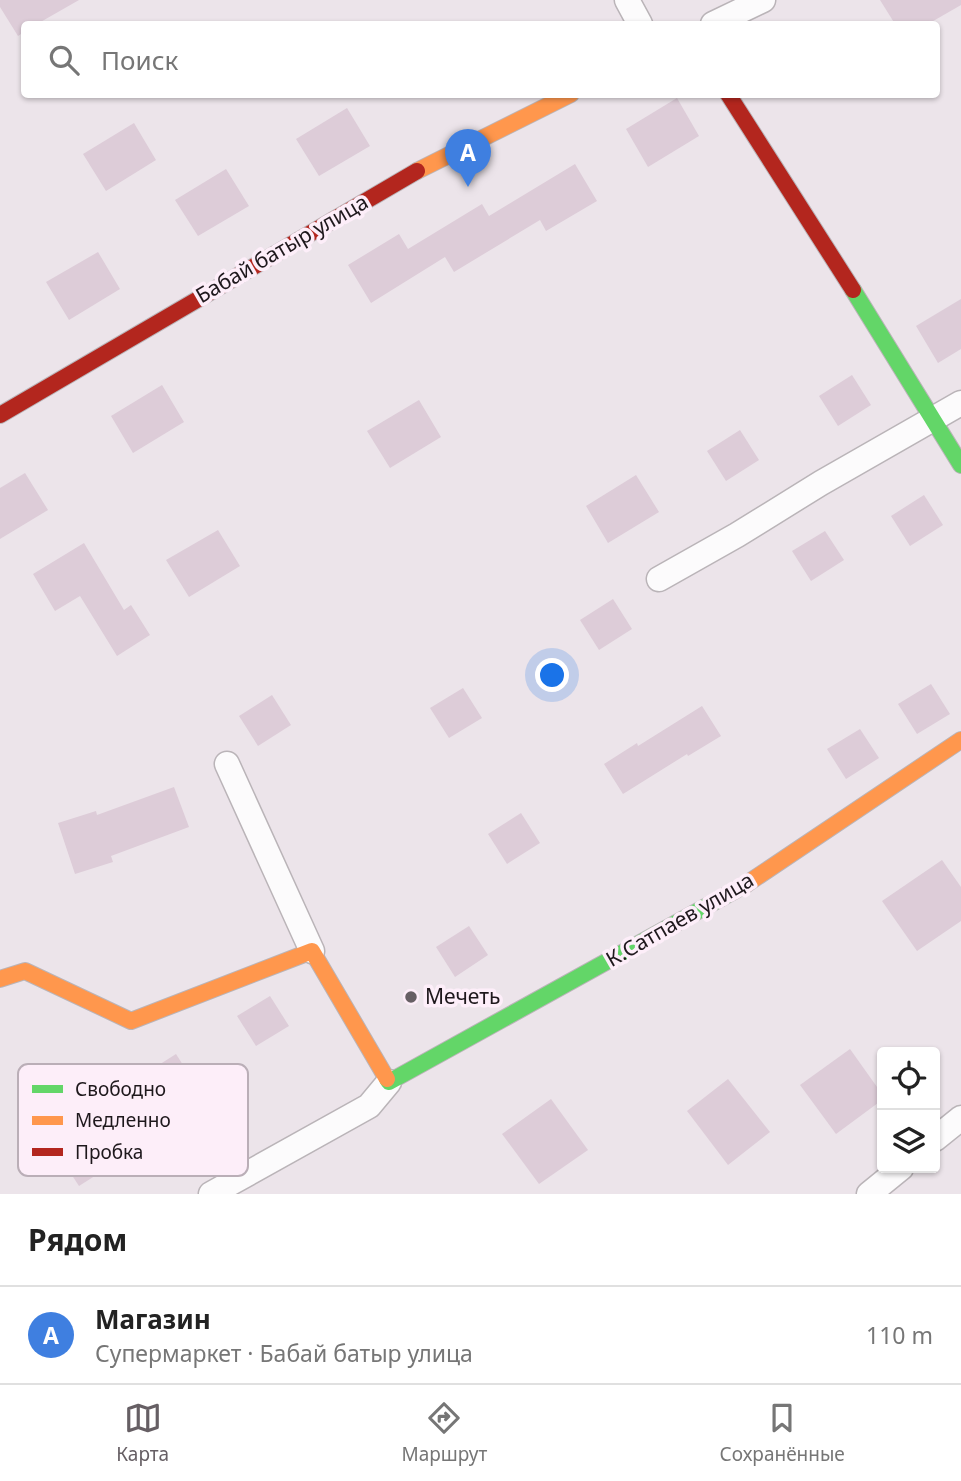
<!DOCTYPE html>
<html lang="ru">
<head>
<meta charset="utf-8">
<style>
  :root { --surface:#fff; --page:#f2f2f2; --text:#222; --muted:#767676; --line:#e0e0e0; --accent:#665f64 }
  body { margin:0; font-family:"Noto Sans",sans-serif; background:var(--page); color:var(--text) }
  .controls { position:absolute; right:21px; bottom:21px; display:grid; overflow:hidden; border-radius:7px; box-shadow:0 2px 5px #0004 }
  .controls button { width:63px; height:63px; display:grid; place-items:center; padding:0; border:0; border-bottom:2px solid var(--line); background:var(--surface); color:var(--text); font:35px sans-serif }
  .you { position:absolute; left:553px; top:676px; width:24px; height:24px; margin:-18px; border:5px solid #fff; border-radius:50%; background:#1a73e8; box-shadow:0 0 0 10px #1a73e833 }
  .badge { display:grid; place-items:center; width:46px; height:46px; border-radius:50%; background:var(--accent); color:#fff; font-size:23px; font-weight:700 }
  .pin { position:absolute; translate:-50% -58px; filter:drop-shadow(0 2px 4px #0008) }
  .pin::after { content:''; position:absolute; top:37px; width:24px; height:21px; background:inherit; clip-path:polygon(0 0,100% 0,50% 100%) }
  .list { margin:0; padding:0; list-style:none }
  h2 { display:flex; justify-content:space-between; align-items:center; height:91px; margin:0; padding:0 28px; font-size:30px }
  h2 small { font-size:23px; font-weight:400; color:var(--muted) }
  .list li { display:grid; grid-template-columns:46px 1fr auto; gap:21px; align-items:center; box-sizing:border-box; height:98px; padding:0 28px; border-top:2px solid var(--line) }
  .list b { display:block; font-size:26px; white-space:nowrap }
  .list p { margin:0; font-size:23px; white-space:nowrap; color:var(--muted) }
  .list em { font-size:23px; font-style:normal; color:var(--muted) }
  .icon { flex:none; width:38px; height:38px; fill:none; stroke:currentColor; stroke-width:2; stroke-linecap:round; stroke-linejoin:round }
  .map { position:relative; flex:none; width:961px; height:1194px; overflow:hidden }
  .search { position:absolute; background:var(--surface); box-shadow:0 2px 5px #0004; left:21px; right:21px; top:21px; height:77px; display:flex; align-items:center; gap:18px; box-sizing:border-box; padding:0 24px; border-radius:7px; color:var(--muted); font-size:26px }
  .sheet { height:189px; background:var(--surface) }
  nav { display:flex; justify-content:space-around; align-items:center; box-sizing:border-box; height:98px; border-top:2px solid var(--line); background:var(--surface); font-size:19px; color:var(--muted) }
  nav a { display:grid; justify-items:center; gap:4px }
  nav .on { color:var(--accent) }
  .map>svg:first-child { display:block }
  .building { fill:#ddccd8 }
  .lines { fill:none; stroke-linecap:round; stroke-linejoin:round }
  .street-casing { stroke:#bab4b8; stroke-width:27 }
  .fast-casing { stroke:#bab4b8; stroke-width:18 }
  .slow-casing { stroke:#bab4b8; stroke-width:18 }
  .jam-casing { stroke:#bab4b8; stroke-width:18 }
  .street { stroke:#fcfbfc; stroke-width:24 }
  .fast { stroke:#63d668; stroke-width:16 }
  .slow { stroke:#ff974d; stroke-width:16 }
  .jam { stroke:#b3261e; stroke-width:16 }
  .poi-dot { fill:#665f64; stroke:#fdeef9; stroke-width:2.5 }
  .labels { text-anchor:middle; stroke-width:7; stroke-linejoin:round; paint-order:stroke }
  .street-label { font-size:21px; fill:#1e181c; stroke:#fdeef9 }
  .poi-label { font-size:21px; fill:#1e181c; stroke:#fdeef9; text-anchor:start }
  .key { fill:#fdeef9; stroke:#baaeb7; stroke-width:2 }
  .key-label { font-size:19px; fill:#1e181c }
</style>
</head>
<body>
<div class="map">
<svg width="961" height="1194" viewBox="0 0 961 1194">
  <rect width="100%" height="100%" fill="#ece4ea"/>
  <g class="building">
    <path d="M0 0H79L37 24H24V32L18 36 0 7Z"/>
    <path d="M880 0H961V5L928 24H895Z"/>
    <path d="M677 98 699 136 648 167 626 129Z"/>
    <path d="M347 108 370 146 319 176 296 139Z"/>
    <path d="M134 123 156 160 106 191 83 154Z"/>
    <path d="M575 164 597 201 546 231 540 220 454 272 445 257 371 303 348 265 399 234 408 249 482 204 489 216Z"/>
    <path d="M226 169 249 206 198 236 175 200Z"/>
    <path d="M98 252 120 289 69 320 46 282Z"/>
    <path d="M961 299V349L938 363 916 326Z"/>
    <path d="M852 375 871 405 838 426 819 396Z"/>
    <path d="M162 385 184 422 133 453 111 416Z"/>
    <path d="M419 400 441 437 390 468 367 431Z"/>
    <path d="M740 430 759 460 726 481 707 451Z"/>
    <path d="M25 473 48 510 0 539V488Z"/>
    <path d="M636 475 659 512 608 543 586 506Z"/>
    <path d="M924 495 943 525 910 546 891 516Z"/>
    <path d="M218 530 240 566 189 597 166 560Z"/>
    <path d="M825 531 844 560 811 581 792 551Z"/>
    <path d="M84 543 124 610 131 605 150 635 117 656 80 596 55 611 33 574Z"/>
    <path d="M613 599 632 629 599 650 580 620Z"/>
    <path d="M931 684 950 714 917 734 898 704Z"/>
    <path d="M463 688 482 718 449 738 430 708Z"/>
    <path d="M272 695 291 725 258 746 239 716Z"/>
    <path d="M702 706 721 736 688 756 687 754 623 794 604 764 637 743 638 746Z"/>
    <path d="M860 729 879 758 846 779 827 749Z"/>
    <path d="M174 787 189 827 111 856 113 862 75 874 58 823 96 811 97 815Z"/>
    <path d="M521 813 540 843 507 864 488 834Z"/>
    <path d="M942 860 961 887V921L917 951 882 901Z"/>
    <path d="M469 926 488 955 455 977 436 947Z"/>
    <path d="M270 996 289 1026 256 1046 237 1016Z"/>
    <path d="M850 1049 882 1094V1100L836 1134 800 1085Z"/>
    <path d="M176 1054 195 1084 162 1105 143 1075Z"/>
    <path d="M728 1079 770 1132 728 1165 687 1111Z"/>
    <path d="M551 1099 588 1150 539 1184 502 1134Z"/>
    <path d="M93 1135 112 1165 79 1186 60 1157Z"/>
  </g>
  <g class="lines">
    <defs>
      <g id="street">
        <path d="M627 0 640 24"/>
        <path d="M713 24 763 0"/>
        <path d="M659 579 737 535 821 483 961 403"/>
        <path d="M227 764 312 951"/>
        <path d="M935 1139 961 1118"/>
        <path d="M211 1194 369 1106 389 1082"/>
        <path d="M869 1194 901 1168"/>
      </g>
      <g id="fast">
        <path d="M853 290 961 465"/>
        <path d="M387 1079 389 1082 745 885"/>
      </g>
      <g id="slow">
        <path d="M417 171 571 94"/>
        <path d="M745 885 961 740"/>
        <path d="M0 979 25 971 131 1021 312 951 387 1079"/>
      </g>
      <g id="jam">
        <path d="M728 94 853 290"/>
        <path d="M0 415 417 171"/>
      </g>
    </defs>
    <use href="#street" class="street-casing"/>
    <use href="#fast" class="fast-casing"/>
    <use href="#slow" class="slow-casing"/>
    <use href="#jam" class="jam-casing"/>
    <use href="#street" class="street"/>
    <use href="#fast" class="fast"/>
    <use href="#slow" class="slow"/>
    <use href="#jam" class="jam"/>
  </g>
  <circle class="poi-dot" cx="411" cy="997" r="7"/>
  <g class="labels">
    <g class="street-label">
      <text transform="translate(282 249) rotate(-30)" y="7">Бабай батыр улица</text>
      <text transform="translate(680 920) rotate(-30)" y="7">К.Сатпаев улица</text>
    </g>
    <g class="poi-label">
      <text x="425" y="1004">Мечеть</text>
    </g>
  </g>
  <rect x="18" y="1064" width="230" height="112" rx="10" class="key"/>
  <rect x="32" y="1085" width="31" height="8" fill="#63d668"/>
  <rect x="32" y="1116" width="31" height="9" fill="#ff974d"/>
  <rect x="32" y="1148" width="31" height="8" fill="#b3261e"/>
  <g class="key-label">
    <text x="75" y="1096">Свободно</text>
    <text x="75" y="1127">Медленно</text>
    <text x="75" y="1159">Пробка</text>
  </g>
</svg>
<div class="controls">
<button><svg class="icon" aria-label="locate" viewBox="0 0 24 24"><circle cx="12" cy="12" r="6"/><path d="M12 2v4M12 18v4M2 12h4M18 12h4"/></svg></button>
<button><svg class="icon" aria-label="layers" viewBox="0 0 24 24"><path d="M12 4l9 5-9 5-9-5zM3 14l9 5 9-5"/></svg></button>
</div>
<div class="you"></div>
<div class="pin badge" style="left:468px;top:187px;background:#3f7fe0">A</div>
<div class="search"><svg class="icon" aria-label="search" viewBox="0 0 24 24"><circle cx="10" cy="10" r="6"/><path d="M15 15l6 6"/></svg>Поиск</div>
</div>
<section class="sheet">
<h2>Рядом<small></small></h2>
<ul class="list">
<li><span class="badge" style="background:#3f7fe0">A</span><div><b>Магазин</b><p>Супермаркет · Бабай батыр улица</p></div><em>110 m</em></li>
</ul>
</section>
<nav>
<a class="on"><svg class="icon" aria-label="map" viewBox="0 0 24 24"><path d="M3 6l6-2 6 2 6-2v14l-6 2-6-2-6 2zM9 4v14M15 6v14"/></svg>Карта</a>
<a><svg class="icon" aria-label="directions" viewBox="0 0 24 24"><path d="M12 3l9 9-9 9-9-9zM9 14v-3h6M13 9l2 2-2 2"/></svg>Маршрут</a>
<a><svg class="icon" aria-label="saved" viewBox="0 0 24 24"><path d="M7 4h10v16l-5-4-5 4z"/></svg>Сохранённые</a>
</nav>
</body>
</html>
